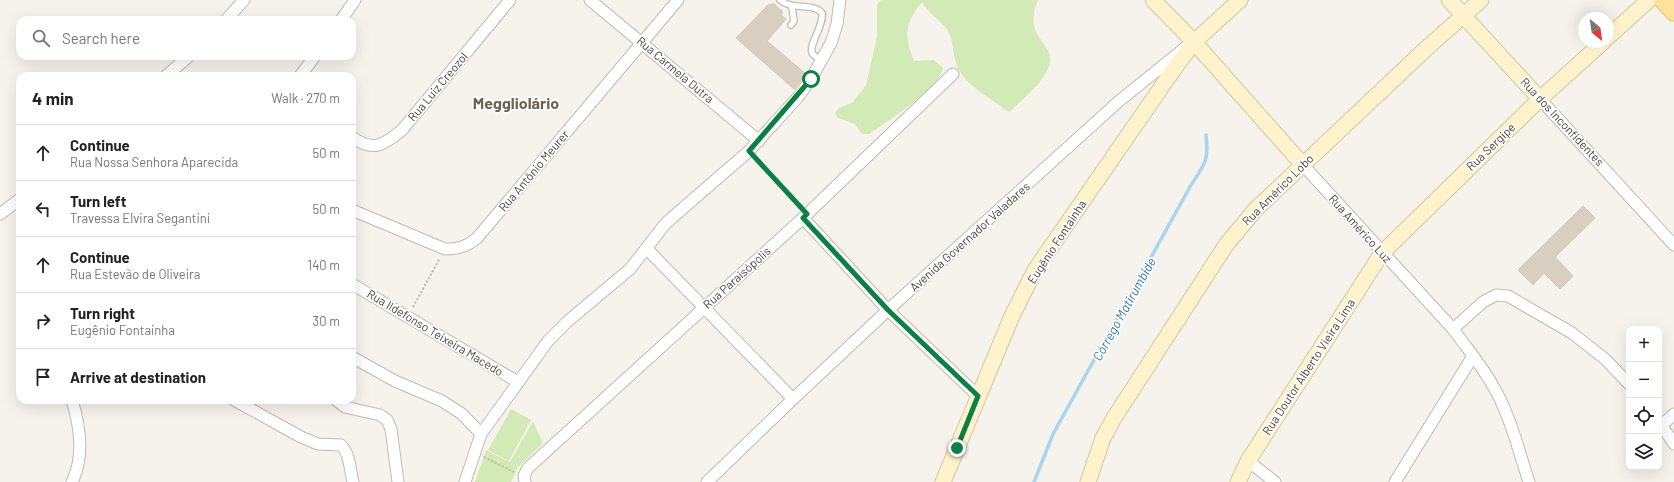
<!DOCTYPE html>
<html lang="en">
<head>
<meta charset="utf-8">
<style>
  :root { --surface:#fff; --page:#f6f6f6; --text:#222; --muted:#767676; --line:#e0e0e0 }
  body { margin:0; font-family:Barlow,sans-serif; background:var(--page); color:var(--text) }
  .controls { position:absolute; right:12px; bottom:12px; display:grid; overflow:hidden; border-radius:8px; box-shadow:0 4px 16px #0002 }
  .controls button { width:36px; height:36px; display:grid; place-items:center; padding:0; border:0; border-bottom:1px solid var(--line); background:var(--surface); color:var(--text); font:20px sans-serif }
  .compass { position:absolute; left:1578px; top:12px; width:36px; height:36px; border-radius:50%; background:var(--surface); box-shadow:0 4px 16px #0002; rotate:151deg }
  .stop { position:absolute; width:12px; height:12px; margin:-9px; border:3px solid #0b8043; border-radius:50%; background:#fff }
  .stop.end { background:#0b8043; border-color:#fff; box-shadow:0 1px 4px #0008 }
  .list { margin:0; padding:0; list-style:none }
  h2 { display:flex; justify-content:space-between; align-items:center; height:52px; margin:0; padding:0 16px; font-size:17px }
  h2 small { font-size:13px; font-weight:400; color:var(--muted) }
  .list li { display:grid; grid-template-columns:26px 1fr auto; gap:12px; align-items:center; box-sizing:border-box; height:56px; padding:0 16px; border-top:1px solid var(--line) }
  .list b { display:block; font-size:15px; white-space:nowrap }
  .list p { margin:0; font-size:13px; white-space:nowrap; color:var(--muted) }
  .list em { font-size:13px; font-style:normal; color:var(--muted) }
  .icon { flex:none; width:22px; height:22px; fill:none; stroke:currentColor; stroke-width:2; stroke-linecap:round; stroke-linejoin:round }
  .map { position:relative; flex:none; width:1674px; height:482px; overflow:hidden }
  .search { position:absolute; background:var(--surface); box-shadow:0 4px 16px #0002; left:16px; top:16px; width:340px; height:44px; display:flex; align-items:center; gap:10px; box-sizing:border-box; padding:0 14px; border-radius:12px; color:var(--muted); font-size:15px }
  .panel { position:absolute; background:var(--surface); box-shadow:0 4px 16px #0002; left:16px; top:72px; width:340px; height:332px; border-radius:12px }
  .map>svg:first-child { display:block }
  .green { fill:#d2eab5 }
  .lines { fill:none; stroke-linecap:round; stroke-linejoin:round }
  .stream { stroke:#a9d4f2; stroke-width:3.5 }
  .building { fill:#d8cfc1; stroke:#d3c7b4 }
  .lane-casing { stroke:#c2bbae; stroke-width:8 }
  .street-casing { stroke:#c2bbae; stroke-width:13 }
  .secondary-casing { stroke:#d6c79b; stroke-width:17 }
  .primary-casing { stroke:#e6c16a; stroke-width:19 }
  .path { stroke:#c4b79f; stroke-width:2; stroke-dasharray:2 2; stroke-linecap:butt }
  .lane { stroke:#fff; stroke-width:5.5 }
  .street { stroke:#fff; stroke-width:11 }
  .secondary { stroke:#fff3cd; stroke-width:15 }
  .primary { stroke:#ffe39c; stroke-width:17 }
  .route { stroke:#0b8043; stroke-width:5 }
  .labels { text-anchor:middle; stroke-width:3.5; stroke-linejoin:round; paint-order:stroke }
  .street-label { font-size:12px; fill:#4b4439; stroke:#fff }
  .water-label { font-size:13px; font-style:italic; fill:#2e7ab2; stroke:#fff }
  .district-label { font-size:16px; font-weight:bold; fill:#6e6250; stroke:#fff }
</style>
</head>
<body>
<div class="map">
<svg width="1674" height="482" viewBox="0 0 1674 482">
  <rect width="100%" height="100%" fill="#f6f3ec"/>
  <g class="green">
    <path d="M881 0H1038C1022 37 1053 42 1050 62 1047 80 1022 100 1009 112L1004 109C988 96 964 85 957 65 952 53 954 41 947 29 939 19 928 13 922 2 904 24 904 36 914 61L934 60 943 68C939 88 887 122 869 134H862L855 124 838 118 835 113 839 108 852 103 866 85 877 37V5Z"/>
    <path d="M511 409 531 420 509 461 488 450Z"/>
    <path d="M533 421 543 443 518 467 511 482H475L486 450 510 462Z"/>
  </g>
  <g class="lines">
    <path class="stream" d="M1034 482 1053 434 1191 185C1205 164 1209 161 1206 135"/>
  </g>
  <g class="building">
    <path d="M773 3 783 12 781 15 786 19 767 41 806 74 794 89 736 38 769 4 771 5Z"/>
    <path d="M1583 206 1595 218 1555 257 1573 276 1560 289 1544 273 1533 285 1518 270Z"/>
  </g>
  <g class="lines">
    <defs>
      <g id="lane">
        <path d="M780 0C794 11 812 2 822 13 824 26 809 43 812 53 814 56 819 59 822 61"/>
        <path d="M791 25 794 21 792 7"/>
      </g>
      <g id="street">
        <path d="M590 0 759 141"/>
        <path d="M226 20 244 0"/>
        <path d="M341 20 355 0"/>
        <path d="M166 76 189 56"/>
        <path d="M300 76 315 56"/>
        <path d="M1540 99 1674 245"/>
        <path d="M352 137C373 152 383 146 402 130L510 0"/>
        <path d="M1303 165 1453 329C1466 347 1481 365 1492 384 1510 414 1518 449 1529 482"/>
        <path d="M352 210 445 249C458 249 466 247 477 238L678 0"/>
        <path d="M0 214 20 199"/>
        <path d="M803 218 888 310 978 396"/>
        <path d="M647 249 793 399"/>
        <path d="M352 284 518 382"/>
        <path d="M1453 329 1483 302 1496 295 1508 296 1572 333 1605 359 1629 384"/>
        <path d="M352 357 395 381 442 401 462 414 481 434"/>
        <path d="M72 400C80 426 85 456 72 482"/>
        <path d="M234 400 301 437 318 444 341 445C350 454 350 470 353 482"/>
        <path d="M336 400 345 407 380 415 387 420 391 429 398 482"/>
        <path d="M1659 421 1674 444"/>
        <path d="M1662 425 1674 414"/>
        <path d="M1248 461 1275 482"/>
        <path d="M465 482 481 434 548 341 568 321 630 269 666 223 749 151 798 97 811 79 831 43 837 24 840 0"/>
        <path d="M525 482 524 476 528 468 803 218 953 74"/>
        <path d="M707 482 793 399 888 310 1118 102 1186 47"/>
        <path d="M1395 482 1473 356"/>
      </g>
      <g id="secondary">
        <path d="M1153 0 1194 42 1303 165"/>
        <path d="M1449 0 1540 99"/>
        <path d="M1608 37 1649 0"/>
        <path d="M943 482 1012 316 1035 270 1174 69 1194 42 1240 0"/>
        <path d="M1088 482 1103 438 1114 418 1226 245 1255 210 1429 46 1481 0"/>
        <path d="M1238 482 1248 461 1382 253 1540 99 1603 42"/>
      </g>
      <path id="primary" d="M1663 0 1674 12"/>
    </defs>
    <use href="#lane" class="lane-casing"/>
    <use href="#street" class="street-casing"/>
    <use href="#secondary" class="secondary-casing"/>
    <use href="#primary" class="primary-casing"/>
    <g class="path">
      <path d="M757 159 800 206"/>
      <path d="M413 307 440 258"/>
      <path d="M484 457 514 472"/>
    </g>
    <use href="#lane" class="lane"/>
    <use href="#street" class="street"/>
    <use href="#secondary" class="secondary"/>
    <use href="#primary" class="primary"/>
  </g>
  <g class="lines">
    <path class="route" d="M811 79 749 151 807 214 803 218 888 310 978 396 957 448"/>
  </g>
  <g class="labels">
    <g class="street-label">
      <text transform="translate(675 70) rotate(40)" y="4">Rua Carmela Dutra</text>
      <text transform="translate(438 87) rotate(-50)" y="4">Rua Luiz Creozol</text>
      <text transform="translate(1562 122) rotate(47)" y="4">Rua dos Inconfidentes</text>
      <text transform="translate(1491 147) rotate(-44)" y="4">Rua Sergipe</text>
      <text transform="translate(534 171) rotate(-50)" y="4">Rua Antônio Meurer</text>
      <text transform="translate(1278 190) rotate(-45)" y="4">Rua Américo Lobo</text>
      <text transform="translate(1360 229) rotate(48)" y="4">Rua Américo Luz</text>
      <text transform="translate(970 237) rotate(-42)" y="4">Avenida Governador Valadares</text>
      <text transform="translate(1057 242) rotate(-57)" y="4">Eugênio Fontainha</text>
      <text transform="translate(737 278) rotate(-42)" y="4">Rua Paraisópolis</text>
      <text transform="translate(435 333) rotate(31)" y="4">Rua Ildefonso Teixeira Macedo</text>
      <text transform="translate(1309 367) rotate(-57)" y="4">Rua Doutor Alberto Vieira Lima</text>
    </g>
    <g class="water-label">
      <text transform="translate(1124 309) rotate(-61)" y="5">Córrego Matirumbide</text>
    </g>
    <g class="district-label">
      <text x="516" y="109">Meggliolário</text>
    </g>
  </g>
</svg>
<div class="controls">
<button>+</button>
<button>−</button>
<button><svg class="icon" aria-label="locate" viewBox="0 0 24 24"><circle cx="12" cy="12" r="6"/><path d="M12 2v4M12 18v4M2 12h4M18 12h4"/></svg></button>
<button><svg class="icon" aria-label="layers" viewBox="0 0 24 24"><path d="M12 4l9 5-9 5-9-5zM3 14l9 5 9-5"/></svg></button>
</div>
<svg class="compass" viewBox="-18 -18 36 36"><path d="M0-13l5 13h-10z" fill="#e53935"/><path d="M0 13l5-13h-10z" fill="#767676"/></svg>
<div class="stop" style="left:811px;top:79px"></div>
<div class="stop end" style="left:957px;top:448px"></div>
<div class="search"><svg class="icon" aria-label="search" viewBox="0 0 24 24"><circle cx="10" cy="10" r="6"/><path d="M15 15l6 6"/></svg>Search here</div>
<section class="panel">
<h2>4 min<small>Walk · 270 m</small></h2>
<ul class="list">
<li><svg class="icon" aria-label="ahead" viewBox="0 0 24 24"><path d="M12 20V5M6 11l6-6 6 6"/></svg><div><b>Continue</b><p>Rua Nossa Senhora Aparecida</p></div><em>50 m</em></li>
<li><svg class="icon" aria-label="left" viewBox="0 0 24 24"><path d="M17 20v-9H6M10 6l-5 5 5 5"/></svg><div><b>Turn left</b><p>Travessa Elvira Segantini</p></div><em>50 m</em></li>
<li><svg class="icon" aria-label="ahead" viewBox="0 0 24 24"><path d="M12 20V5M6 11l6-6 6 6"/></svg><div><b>Continue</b><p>Rua Estevão de Oliveira</p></div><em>140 m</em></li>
<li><svg class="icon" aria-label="right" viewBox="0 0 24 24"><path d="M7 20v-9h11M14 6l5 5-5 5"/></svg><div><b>Turn right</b><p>Eugênio Fontainha</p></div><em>30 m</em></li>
<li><svg class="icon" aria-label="arrive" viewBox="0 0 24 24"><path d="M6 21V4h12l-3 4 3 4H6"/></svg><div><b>Arrive at destination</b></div></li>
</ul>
</section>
</div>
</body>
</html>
